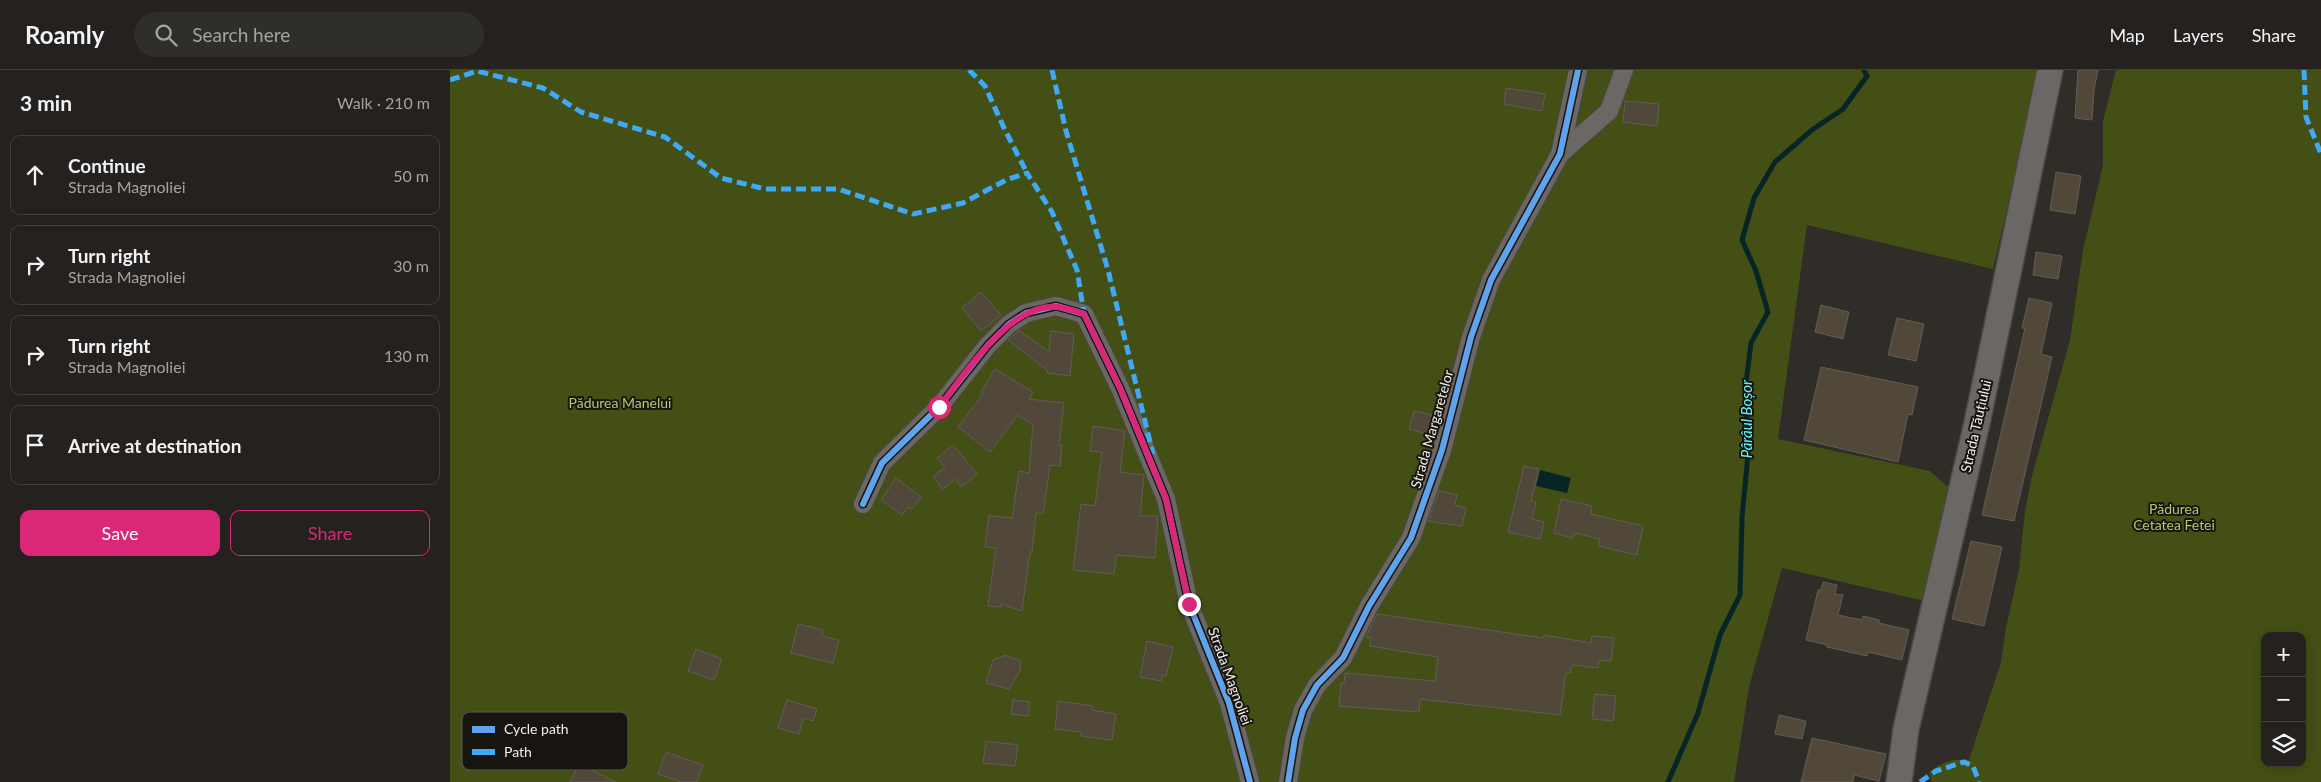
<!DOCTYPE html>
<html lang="en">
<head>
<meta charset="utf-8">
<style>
  :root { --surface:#24211e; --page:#302e2b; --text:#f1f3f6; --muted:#a3a3a4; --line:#413e3c; --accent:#db2777 }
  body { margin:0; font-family:Lato,sans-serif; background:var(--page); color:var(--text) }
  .controls { position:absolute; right:15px; bottom:15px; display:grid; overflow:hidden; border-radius:10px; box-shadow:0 2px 12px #0003 }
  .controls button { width:45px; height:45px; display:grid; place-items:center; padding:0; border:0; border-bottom:1px solid var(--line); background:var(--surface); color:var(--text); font:25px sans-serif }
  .stop { position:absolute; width:15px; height:15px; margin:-11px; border:4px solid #db2777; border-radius:50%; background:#fff }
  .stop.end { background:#db2777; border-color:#fff; box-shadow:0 1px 5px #0008 }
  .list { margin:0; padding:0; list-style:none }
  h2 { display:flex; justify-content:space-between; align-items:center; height:65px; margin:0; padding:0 20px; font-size:21px }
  h2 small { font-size:16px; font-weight:400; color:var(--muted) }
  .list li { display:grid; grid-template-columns:32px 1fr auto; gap:15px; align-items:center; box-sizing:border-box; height:80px; margin:0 10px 10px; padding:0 10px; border:1px solid var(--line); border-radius:10px }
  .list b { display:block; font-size:19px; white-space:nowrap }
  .list p { margin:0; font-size:16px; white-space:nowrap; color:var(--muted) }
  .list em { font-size:16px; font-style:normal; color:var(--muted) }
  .actions { display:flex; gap:10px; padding:15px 20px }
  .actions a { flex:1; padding:11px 0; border:1px solid var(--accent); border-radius:10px; text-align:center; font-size:18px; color:var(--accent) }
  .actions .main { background:var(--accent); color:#fff }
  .icon { flex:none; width:28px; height:28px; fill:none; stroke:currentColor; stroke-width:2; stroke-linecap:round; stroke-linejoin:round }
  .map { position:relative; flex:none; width:1871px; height:712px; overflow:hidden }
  header { display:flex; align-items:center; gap:30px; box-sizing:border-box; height:70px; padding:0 25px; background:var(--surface); border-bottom:1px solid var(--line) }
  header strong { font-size:24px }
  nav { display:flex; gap:28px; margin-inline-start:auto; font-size:18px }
  .search { width:350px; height:45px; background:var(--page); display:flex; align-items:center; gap:12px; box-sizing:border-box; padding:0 18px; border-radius:28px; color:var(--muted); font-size:19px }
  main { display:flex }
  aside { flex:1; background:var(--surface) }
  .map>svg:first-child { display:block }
  .green { fill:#444f15; fill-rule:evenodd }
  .water { fill:#072525 }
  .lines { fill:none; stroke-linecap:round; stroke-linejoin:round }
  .stream { stroke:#072525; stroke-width:5 }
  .building { fill:#52483a; stroke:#605d59 }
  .street-casing { stroke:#4c4845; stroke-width:20 }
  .secondary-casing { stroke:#4c4845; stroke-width:28 }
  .street { stroke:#6a6764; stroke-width:18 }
  .secondary { stroke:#6a6764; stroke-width:25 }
  .quiet { stroke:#3fa9f5; stroke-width:5; stroke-dasharray:10 5; stroke-linecap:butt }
  .cycleway-casing { stroke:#181511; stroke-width:9 }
  .cycleway { stroke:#60a3ed; stroke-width:6 }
  .route { stroke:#db2777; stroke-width:6 }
  .labels { text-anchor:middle; stroke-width:4; stroke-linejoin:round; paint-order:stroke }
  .park-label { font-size:14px; fill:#b3ca6a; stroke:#181511 }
  .street-label { font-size:14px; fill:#f3eee8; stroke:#181511 }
  .water-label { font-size:15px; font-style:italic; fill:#63f6f8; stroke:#181511 }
  .key { fill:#181511; stroke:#5a5652; stroke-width:1 }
  .key-label { font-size:14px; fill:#f3eee8 }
</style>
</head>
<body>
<header>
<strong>Roamly</strong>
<div class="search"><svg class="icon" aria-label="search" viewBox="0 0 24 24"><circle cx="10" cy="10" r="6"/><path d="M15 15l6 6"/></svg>Search here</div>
<nav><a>Map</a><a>Layers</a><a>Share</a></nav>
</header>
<main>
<aside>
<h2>3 min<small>Walk · 210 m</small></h2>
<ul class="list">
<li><svg class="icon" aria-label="ahead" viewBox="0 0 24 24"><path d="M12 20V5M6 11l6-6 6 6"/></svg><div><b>Continue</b><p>Strada Magnoliei</p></div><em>50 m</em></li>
<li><svg class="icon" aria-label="right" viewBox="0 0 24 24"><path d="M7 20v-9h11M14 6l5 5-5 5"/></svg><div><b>Turn right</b><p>Strada Magnoliei</p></div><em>30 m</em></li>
<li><svg class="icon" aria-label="right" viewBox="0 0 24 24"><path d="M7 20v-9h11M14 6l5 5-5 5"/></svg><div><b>Turn right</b><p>Strada Magnoliei</p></div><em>130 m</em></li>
<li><svg class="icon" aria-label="arrive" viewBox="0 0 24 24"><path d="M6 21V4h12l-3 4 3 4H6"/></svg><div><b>Arrive at destination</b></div></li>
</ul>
<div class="actions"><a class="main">Save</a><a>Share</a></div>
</aside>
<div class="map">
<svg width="1871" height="712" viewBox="0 0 1871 712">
  <rect width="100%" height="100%" fill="#302c28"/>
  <g class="green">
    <path d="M0 0H1589L1543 199 1357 155 1328 369 1480 401 1504 422 1479 532 1332 498 1299 617 1284 712H0Z"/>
    <path d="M1666 0H1871V712H1482L1479 703C1489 692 1505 688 1519 690L1551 592 1556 558 1569 499 1575 441 1582 406 1620 270 1633 180 1653 95V51ZM1815 566H1852V693H1815Z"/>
  </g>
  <path class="water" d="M1090 400 1121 408 1117 423 1086 416Z"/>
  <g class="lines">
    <path class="stream" d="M1218 712 1248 643 1270 565 1290 525 1292 447 1298 385 1295 321 1301 273 1318 242 1306 201 1292 170 1304 128 1325 92 1362 60 1393 39 1417 6 1414 0"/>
  </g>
  <g class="building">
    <path d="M1628 0H1648L1644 20 1642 50 1625 48Z"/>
    <path d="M1056 18 1095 24 1092 41 1054 34Z"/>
    <path d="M1175 31 1209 34 1207 56 1173 52Z"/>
    <path d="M1606 102 1631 106 1625 144 1600 140Z"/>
    <path d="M1586 182 1612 186 1608 209 1583 205Z"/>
    <path d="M531 222 551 245 531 261 512 238Z"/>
    <path d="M1579 228 1602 233 1591 284 1602 287 1564 451 1532 445 1575 258H1572Z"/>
    <path d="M1371 235 1399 242 1393 269 1365 262Z"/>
    <path d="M1447 248 1474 254 1466 291 1438 285Z"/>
    <path d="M569 260 599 282 601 261 624 264 620 306 597 303V300L558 270Z"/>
    <path d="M1371 297 1468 317 1462 345 1458 344 1448 392 1354 370Z"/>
    <path d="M545 299 583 322 579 329 614 333 609 375H612L610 396 600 395 593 444 586 443 582 482H580L572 541 551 534V537L538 536 546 478 535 477 539 446 562 448 569 401 579 403 583 355 568 345 540 382 508 357 533 324 531 322Z"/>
    <path d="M964 341 982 345 978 364 959 359Z"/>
    <path d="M643 356 675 361 670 402 694 405 690 446H708L705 488 666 485 664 504 623 500 631 434 645 436 652 382 640 381Z"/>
    <path d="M503 375 527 404 511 417 505 409 493 419 483 407 495 397 487 388Z"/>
    <path d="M1074 396 1089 399 1081 431 1086 432 1082 449 1094 452 1090 469 1058 462Z"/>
    <path d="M446 408 471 427 462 439 458 437 452 445 431 430Z"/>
    <path d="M989 421 1007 425 1005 435 1016 438 1012 456 978 451Z"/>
    <path d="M1111 429 1142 436 1141 444 1193 456 1187 485 1148 476 1150 469 1125 463 1123 468 1104 463Z"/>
    <path d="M1521 471 1552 477 1534 556 1502 549Z"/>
    <path d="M1373 512 1387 515 1385 524 1393 525 1388 545 1412 550 1413 546 1429 550V553L1459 560 1452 590 1418 582 1417 586 1377 577V575L1356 570 1368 520H1371Z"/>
    <path d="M927 544 1093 568 1094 565 1141 573 1142 566 1164 568 1161 591 1149 590 1148 598 1122 595 1120 603 1116 602 1110 645 970 629 969 642 889 636 891 613H894L895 603 985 611 988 587 920 576 921 568 917 567V564Z"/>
    <path d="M348 554 373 560 372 566 389 570 383 593 341 583Z"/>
    <path d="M697 571 723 577 716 606 712 605 711 611 690 607Z"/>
    <path d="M246 579 272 589 264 610 238 601Z"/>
    <path d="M555 585 570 591V601L559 619 536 613 543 590Z"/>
    <path d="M1145 624 1166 626 1163 651 1142 649Z"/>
    <path d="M337 630 367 639 363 651 353 648 349 664 328 658Z"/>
    <path d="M563 630 580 632 578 646 561 644Z"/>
    <path d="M608 631 643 636 642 640 666 644 662 670 631 666 632 662 605 659Z"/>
    <path d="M1329 645 1356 651 1352 669 1325 664Z"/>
    <path d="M1362 668 1436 684 1429 711 1404 705 1403 712H1351Z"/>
    <path d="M536 671 568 675 565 696 533 693Z"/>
    <path d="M216 682 253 695 247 712H231L208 704Z"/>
    <path d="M129 694 166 712H120Z"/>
  </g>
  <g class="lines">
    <defs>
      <g id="street">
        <path d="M1110 84 1159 41 1174 0"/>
        <path d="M413 434 432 393 489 337 538 275 559 254 576 243 606 236 634 244 670 318 716 429 739 534 779 633 800 712"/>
        <path d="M838 712 845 668 853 640 867 615 893 588 919 536 961 468 992 380 1021 267 1041 210 1110 84 1128 0"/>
      </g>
      <path id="secondary" d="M1449 712 1456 659 1527 353 1600 0"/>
    </defs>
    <use href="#street" class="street-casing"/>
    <use href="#secondary" class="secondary-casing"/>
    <use href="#street" class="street"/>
    <use href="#secondary" class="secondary"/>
    <g class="quiet">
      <path d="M519 0 535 16 554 58 577 103"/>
      <path d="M602 0 616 61 658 200 703 384"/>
      <path d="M1854 0 1856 47 1871 84"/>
      <path d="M0 10 27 1 93 18 131 42 215 67 271 108 315 119H388L463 144 513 133 556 110 577 103 602 142 627 200 634 244"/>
      <path d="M1470 712 1486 701 1514 692 1523 696 1529 712"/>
    </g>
    <defs>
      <g id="cycleway">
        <path d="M413 434 432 393 489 337 538 275 559 254 576 243 606 236 634 244 670 318 716 429 739 534 779 633 800 712"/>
        <path d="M838 712 845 668 853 640 867 615 893 588 919 536 961 468 992 380 1021 267 1041 210 1110 84 1128 0"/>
      </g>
    </defs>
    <use href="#cycleway" class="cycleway-casing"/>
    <use href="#cycleway" class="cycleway"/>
  </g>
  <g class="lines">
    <path class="route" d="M489 337C515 304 561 231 608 237 616 238 625 241 634 244L670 318 716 429 739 534"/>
  </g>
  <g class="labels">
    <g class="park-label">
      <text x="170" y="338">Pădurea Manelui</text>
      <text x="1724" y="444">Pădurea<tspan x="1724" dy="16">Cetatea Fetei</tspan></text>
    </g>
    <g class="street-label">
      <text transform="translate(1526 356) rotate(-77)" y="5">Strada Tăuțiului</text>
      <text transform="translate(982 359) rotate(-74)" y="5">Strada Margaretelor</text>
      <text transform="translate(780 606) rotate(70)" y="5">Strada Magnoliei</text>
    </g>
    <g class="water-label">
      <text transform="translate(1297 349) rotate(-90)" y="5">Pârâul Boșor</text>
    </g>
  </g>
  <rect x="12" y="642" width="166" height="58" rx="8" class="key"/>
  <rect x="22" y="656" width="23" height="7" fill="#60a3ed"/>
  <rect x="22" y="679" width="23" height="6" fill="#3fa9f5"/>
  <g class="key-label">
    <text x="54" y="664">Cycle path</text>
    <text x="54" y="687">Path</text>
  </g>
</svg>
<div class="controls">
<button>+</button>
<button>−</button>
<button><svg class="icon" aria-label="layers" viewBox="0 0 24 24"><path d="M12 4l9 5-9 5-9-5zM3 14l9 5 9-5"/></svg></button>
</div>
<div class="stop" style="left:489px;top:337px"></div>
<div class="stop end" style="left:739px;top:534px"></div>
</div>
</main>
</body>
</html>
